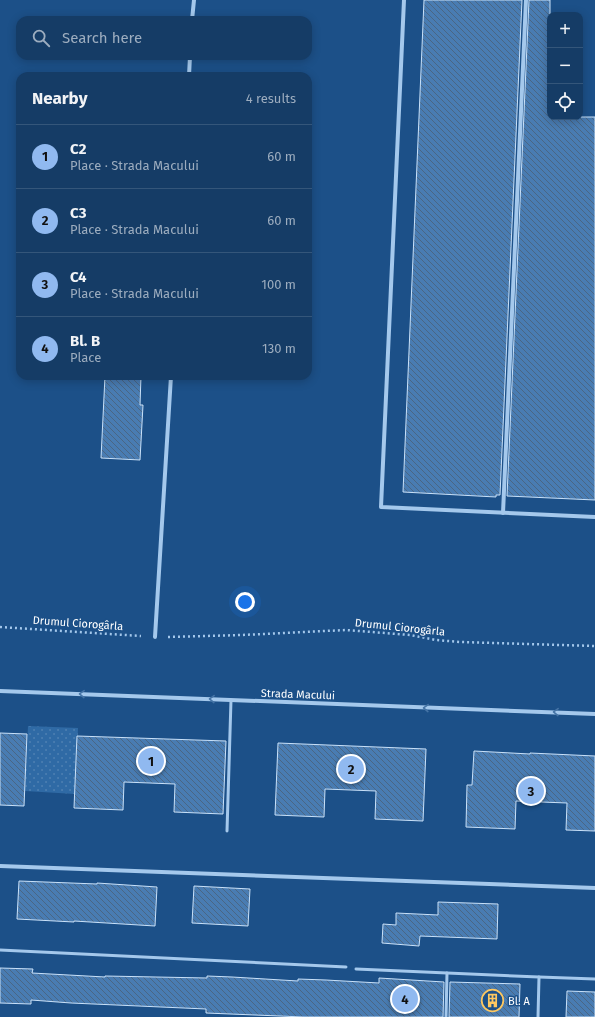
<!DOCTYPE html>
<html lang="en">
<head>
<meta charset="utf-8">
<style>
  :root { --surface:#153c66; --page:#1e436c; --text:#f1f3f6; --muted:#9dadbf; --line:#34567a; --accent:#90b9f0 }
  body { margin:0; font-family:"Fira Sans",sans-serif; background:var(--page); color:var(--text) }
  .controls { position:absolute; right:12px; top:12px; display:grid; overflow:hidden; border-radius:8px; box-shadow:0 2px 10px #0003 }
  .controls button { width:36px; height:36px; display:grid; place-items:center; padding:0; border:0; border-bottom:1px solid var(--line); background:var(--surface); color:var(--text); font:20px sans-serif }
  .you { position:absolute; left:245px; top:602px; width:14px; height:14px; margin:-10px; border:3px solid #fff; border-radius:50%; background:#1a73e8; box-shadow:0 0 0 6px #1a73e833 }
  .badge { display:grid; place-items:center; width:26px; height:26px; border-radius:50%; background:var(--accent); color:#111; font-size:13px; font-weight:700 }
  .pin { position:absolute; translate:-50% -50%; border:2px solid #fff; box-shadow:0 1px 4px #0006 }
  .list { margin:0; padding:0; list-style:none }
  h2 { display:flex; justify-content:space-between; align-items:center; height:52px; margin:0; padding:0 16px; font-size:17px }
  h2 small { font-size:13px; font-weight:400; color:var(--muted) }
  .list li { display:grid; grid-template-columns:26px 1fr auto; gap:12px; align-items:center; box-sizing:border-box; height:64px; padding:0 16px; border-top:1px solid var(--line) }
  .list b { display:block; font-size:15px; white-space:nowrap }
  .list p { margin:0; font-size:13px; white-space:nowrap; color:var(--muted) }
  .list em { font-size:13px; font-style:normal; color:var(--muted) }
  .icon { flex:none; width:22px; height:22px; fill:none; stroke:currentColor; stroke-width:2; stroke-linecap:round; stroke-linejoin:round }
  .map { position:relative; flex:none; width:595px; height:1017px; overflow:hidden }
  .search { position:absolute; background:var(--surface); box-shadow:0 2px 10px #0003; left:16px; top:16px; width:296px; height:44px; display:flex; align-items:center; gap:10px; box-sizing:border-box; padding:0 14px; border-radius:12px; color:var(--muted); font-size:15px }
  .panel { position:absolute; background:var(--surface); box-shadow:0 2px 10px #0003; left:16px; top:72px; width:296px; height:308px; border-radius:12px }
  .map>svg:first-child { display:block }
  .park { fill:url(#park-dots) }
  .building { fill:url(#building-back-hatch); stroke:#c9e1f9 }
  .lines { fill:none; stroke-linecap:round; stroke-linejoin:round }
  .path { stroke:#a4c8ec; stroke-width:2.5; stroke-dasharray:2 3; stroke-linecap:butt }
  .lane { stroke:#a4c8ec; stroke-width:3 }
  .street { stroke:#a4c8ec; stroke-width:4 }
  .oneway { stroke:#4574a6 }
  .labels { text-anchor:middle; stroke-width:3; stroke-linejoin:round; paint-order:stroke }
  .street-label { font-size:11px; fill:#fff; stroke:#1c5088 }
  .poi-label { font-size:11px; fill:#fff; stroke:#1c5088; text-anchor:start }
</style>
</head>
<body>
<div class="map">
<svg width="595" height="1017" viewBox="0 0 595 1017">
  <defs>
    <pattern id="park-dots" width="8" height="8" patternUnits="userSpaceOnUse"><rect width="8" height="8" fill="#2f6aa5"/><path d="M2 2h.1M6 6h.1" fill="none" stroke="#4e80b2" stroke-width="1.8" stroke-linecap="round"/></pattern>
    <pattern id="building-back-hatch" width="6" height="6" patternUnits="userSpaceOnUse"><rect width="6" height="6" fill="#497cb2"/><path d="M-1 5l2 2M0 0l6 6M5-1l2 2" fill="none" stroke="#4a6684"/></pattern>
  </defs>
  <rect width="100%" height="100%" fill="#1c5088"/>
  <path class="park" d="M28 726 78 728 75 794 25 791Z"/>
  <g class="building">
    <path d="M424 0H522L500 495H496V497L403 492Z"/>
    <path d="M529 0H550V117H595V500L507 496Z"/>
    <path d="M105 376H141L140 405H143L140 460 101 458Z"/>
    <path d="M0 733 27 734 24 806 0 805Z"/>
    <path d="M77 736 226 741 223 814 174 812 175 784 124 782 123 810 74 808Z"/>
    <path d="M278 743 426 749 423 821 375 819 376 791 325 789 324 817 275 815Z"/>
    <path d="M474 751 530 754V753L595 756V831L566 830 567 803 516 801 515 829 466 827 467 785H472Z"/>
    <path d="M19 881 97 884V883L157 887 155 926 74 921V922L17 919Z"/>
    <path d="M194 886 250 889 248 926 192 923Z"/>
    <path d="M438 902 498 904 497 939 420 936 419 946 382 943 383 924 396 925V913L438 915Z"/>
    <path d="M0 968 33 969 32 973 105 977V976L207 978V976L232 977 298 981V979L326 980 379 983V978L444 982 443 1017H304L206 1013V1009L71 1003 31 1000V1004L0 1003Z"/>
    <path d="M450 982 520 984 519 1017H449Z"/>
    <path d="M567 991 595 992V1017H566Z"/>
  </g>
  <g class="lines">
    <g class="path">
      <path d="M0 627 141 636"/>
      <path d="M168 637 242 635 346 630 410 635 436 640 460 642 595 646"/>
    </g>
    <g class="lane">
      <path d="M227 831 231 700"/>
      <path d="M0 950 346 967"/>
      <path d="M356 969 539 977 538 1017"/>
      <path d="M539 977 595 979"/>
      <path d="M446 1017 447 973"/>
    </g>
    <g class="street">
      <path d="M404 0 381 507 595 517"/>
      <path d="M192 20 194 0"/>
      <path d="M189 76 190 56"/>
      <path d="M503 513 526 0"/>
      <path d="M155 637 171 376"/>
      <path d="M0 691 595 714"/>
      <path d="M0 866 595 888"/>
    </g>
  </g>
  <defs><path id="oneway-chevron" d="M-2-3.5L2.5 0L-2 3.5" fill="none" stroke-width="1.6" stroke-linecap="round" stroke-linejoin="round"/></defs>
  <g class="oneway">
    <use href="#oneway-chevron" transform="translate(82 694) rotate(-178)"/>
    <use href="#oneway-chevron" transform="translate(212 699) rotate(-178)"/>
    <use href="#oneway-chevron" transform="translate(426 708) rotate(-178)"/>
    <use href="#oneway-chevron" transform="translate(556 712) rotate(-178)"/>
  </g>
  <defs>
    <symbol id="building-ring" viewBox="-11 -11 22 22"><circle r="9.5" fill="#1c5088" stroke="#fdc861" stroke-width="1.5"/><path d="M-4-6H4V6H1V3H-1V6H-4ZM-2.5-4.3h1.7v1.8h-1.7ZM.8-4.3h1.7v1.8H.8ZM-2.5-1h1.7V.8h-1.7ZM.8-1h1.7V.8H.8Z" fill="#fdc861"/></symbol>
  </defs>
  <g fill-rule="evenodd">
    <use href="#building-ring" x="480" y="988" width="25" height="25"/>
  </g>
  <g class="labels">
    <g class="street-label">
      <text transform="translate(78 623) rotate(4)" y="4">Drumul Ciorogârla</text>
      <text transform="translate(400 627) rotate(6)" y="4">Drumul Ciorogârla</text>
      <text transform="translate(298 694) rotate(2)" y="4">Strada Macului</text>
    </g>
    <g class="poi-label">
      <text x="508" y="1005">Bl. A</text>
    </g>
  </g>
</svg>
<div class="controls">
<button>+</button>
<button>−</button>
<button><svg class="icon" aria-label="locate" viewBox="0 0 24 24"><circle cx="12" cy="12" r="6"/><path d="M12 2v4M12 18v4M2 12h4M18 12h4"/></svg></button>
</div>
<div class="you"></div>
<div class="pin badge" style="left:151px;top:761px">1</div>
<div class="pin badge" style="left:351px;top:769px">2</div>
<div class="pin badge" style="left:531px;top:791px">3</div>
<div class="pin badge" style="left:405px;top:999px">4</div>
<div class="search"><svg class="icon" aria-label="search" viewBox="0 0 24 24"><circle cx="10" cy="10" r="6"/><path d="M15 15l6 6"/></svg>Search here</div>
<section class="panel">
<h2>Nearby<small>4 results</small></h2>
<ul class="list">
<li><span class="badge">1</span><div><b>C2</b><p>Place · Strada Macului</p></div><em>60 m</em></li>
<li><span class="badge">2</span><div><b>C3</b><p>Place · Strada Macului</p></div><em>60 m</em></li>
<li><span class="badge">3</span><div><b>C4</b><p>Place · Strada Macului</p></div><em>100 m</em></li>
<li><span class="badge">4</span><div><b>Bl. B</b><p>Place</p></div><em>130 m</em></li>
</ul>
</section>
</div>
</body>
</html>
